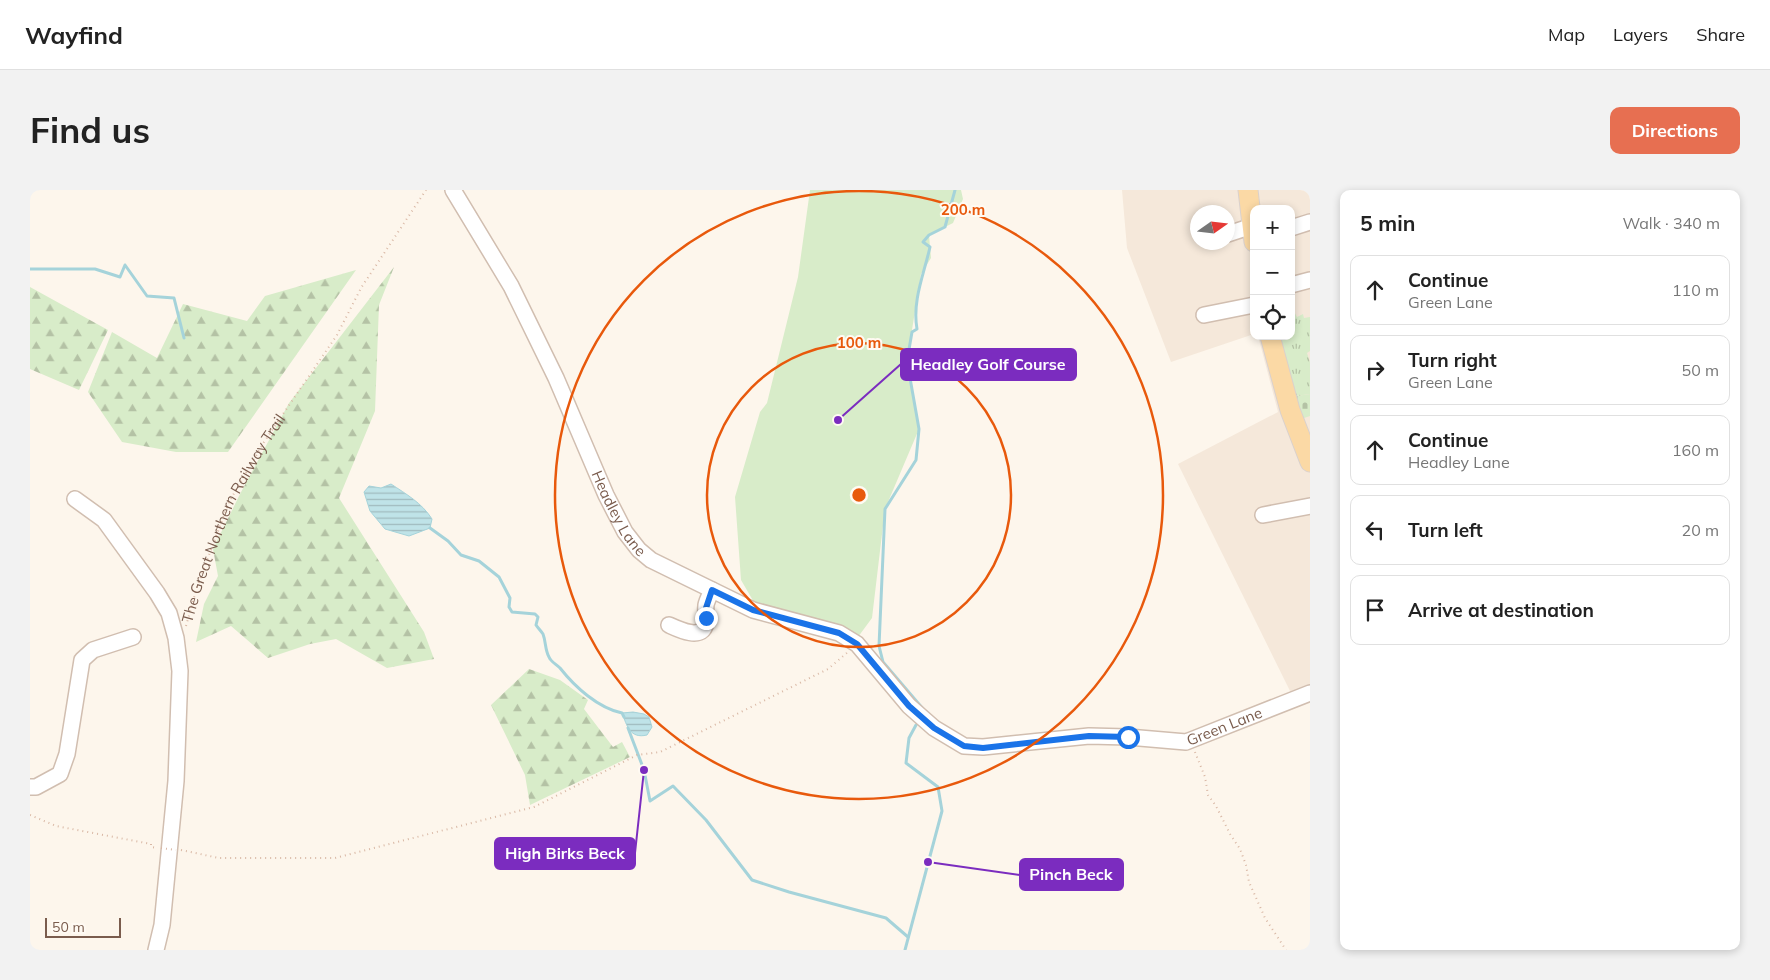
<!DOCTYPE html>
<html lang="en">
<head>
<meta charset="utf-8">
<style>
  :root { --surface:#fff; --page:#f2f2f2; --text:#222; --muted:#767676; --line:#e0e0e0; --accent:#e76f51 }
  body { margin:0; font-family:Mulish,sans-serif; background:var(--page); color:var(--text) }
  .controls { position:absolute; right:15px; top:15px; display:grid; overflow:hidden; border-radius:10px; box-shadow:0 2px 8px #0003 }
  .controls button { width:45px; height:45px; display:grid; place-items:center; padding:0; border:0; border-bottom:1px solid var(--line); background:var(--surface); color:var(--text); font:25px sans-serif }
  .compass { position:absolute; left:1160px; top:15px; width:45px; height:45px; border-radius:50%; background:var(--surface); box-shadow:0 2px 8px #0003; rotate:76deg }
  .scale { position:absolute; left:15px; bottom:12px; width:76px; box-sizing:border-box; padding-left:5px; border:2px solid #7a5c4d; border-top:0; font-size:14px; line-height:18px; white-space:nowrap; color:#7a5c4d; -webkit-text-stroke:4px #fffaf3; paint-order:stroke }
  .stop { position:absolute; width:15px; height:15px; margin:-11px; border:4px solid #1a73e8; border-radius:50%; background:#fff }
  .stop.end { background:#1a73e8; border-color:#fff; box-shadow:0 1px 5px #0008 }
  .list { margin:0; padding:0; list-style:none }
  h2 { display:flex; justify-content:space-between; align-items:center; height:65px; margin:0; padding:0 20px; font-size:21px }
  h2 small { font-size:16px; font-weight:400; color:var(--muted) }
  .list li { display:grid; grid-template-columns:32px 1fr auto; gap:15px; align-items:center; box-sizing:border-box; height:70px; margin:0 10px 10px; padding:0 10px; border:1px solid var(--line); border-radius:10px }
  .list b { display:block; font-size:19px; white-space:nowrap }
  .list p { margin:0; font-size:16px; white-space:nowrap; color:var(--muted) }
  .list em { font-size:16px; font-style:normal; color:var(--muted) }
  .icon { flex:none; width:28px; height:28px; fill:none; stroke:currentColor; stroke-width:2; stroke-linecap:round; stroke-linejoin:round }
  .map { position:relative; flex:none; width:1280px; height:760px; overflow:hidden; border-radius:10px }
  header { display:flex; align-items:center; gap:30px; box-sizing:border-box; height:70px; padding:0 25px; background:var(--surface); border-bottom:1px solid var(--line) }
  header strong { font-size:24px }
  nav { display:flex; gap:28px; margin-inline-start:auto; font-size:18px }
  .intro { display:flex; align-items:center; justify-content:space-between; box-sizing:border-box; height:120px; padding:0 30px }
  h1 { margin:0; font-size:35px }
  .button { padding:12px 22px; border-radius:10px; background:var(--accent); color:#fff; font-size:18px; font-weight:700 }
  main { display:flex; gap:30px; padding:0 30px }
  aside { flex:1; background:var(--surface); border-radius:10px; box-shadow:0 2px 8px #0003 }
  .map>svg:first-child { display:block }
  .residential { fill:#f5e8da; fill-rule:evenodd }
  .green { fill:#d8ecc9 }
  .forest { fill:url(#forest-firs) }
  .cemetery { fill:url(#cemetery-stones) }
  .park { fill:url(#park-tufts) }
  .water { fill:url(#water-rules); stroke:#a5d3da }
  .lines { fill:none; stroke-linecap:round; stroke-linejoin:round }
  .stream { stroke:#a5d3da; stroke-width:3 }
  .minor-casing { stroke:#d1beb0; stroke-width:18 }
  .major-casing { stroke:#dad1cd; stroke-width:21 }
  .path { stroke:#d9b8a5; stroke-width:2; stroke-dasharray:1 4; stroke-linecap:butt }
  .minor { stroke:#fff; stroke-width:15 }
  .major { stroke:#fbd9a5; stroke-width:19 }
  .path-bridge { stroke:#d9b8a5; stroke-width:2; stroke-dasharray:1 4; stroke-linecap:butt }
  .route { stroke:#1a73e8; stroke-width:6 }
  .ring { fill:none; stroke:#e8590c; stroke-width:2.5 }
  .labels { text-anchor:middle; stroke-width:4; stroke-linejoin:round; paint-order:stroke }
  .street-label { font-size:15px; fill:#7a5c4d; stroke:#fffaf3 }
  .centre { fill:#e8590c; stroke:#fffaf3; stroke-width:2.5 }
  .ring-label { font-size:15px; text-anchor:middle; font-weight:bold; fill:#e8590c; stroke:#fffaf3; stroke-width:4; stroke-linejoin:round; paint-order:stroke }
  .leader { fill:none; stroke:#7b2cbf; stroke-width:2 }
  .callout-dot { fill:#7b2cbf; stroke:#fffaf3; stroke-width:2 }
  .callout { fill:#7b2cbf; stroke:#7b2cbf; stroke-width:2 }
  .callout-label { font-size:16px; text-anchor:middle; font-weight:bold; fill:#fff }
</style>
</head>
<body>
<header>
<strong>Wayfind</strong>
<nav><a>Map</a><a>Layers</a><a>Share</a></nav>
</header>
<div class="intro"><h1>Find us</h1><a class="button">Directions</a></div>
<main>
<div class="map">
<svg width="1280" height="760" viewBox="0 0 1280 760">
  <defs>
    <pattern id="forest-firs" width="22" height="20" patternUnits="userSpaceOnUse" patternTransform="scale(1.25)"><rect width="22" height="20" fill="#d8ecc9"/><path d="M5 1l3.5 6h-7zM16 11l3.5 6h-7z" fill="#b4c2a5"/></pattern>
    <pattern id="cemetery-stones" width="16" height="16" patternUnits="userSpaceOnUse" patternTransform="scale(1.25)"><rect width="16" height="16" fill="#d8ecc9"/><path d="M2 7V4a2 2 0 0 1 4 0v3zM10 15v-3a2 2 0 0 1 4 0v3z" fill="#b4c2a5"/></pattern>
    <pattern id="park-tufts" width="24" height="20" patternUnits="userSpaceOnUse" patternTransform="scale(1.25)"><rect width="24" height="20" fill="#d8ecc9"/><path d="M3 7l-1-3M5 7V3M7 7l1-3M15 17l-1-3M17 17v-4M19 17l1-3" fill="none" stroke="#b4c2a5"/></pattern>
    <pattern id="water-rules" width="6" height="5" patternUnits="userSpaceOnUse" patternTransform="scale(1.25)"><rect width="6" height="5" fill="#bfe3e8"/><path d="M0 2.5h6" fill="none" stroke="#a0bbbe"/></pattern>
  </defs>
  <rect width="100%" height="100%" fill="#fdf6ec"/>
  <path class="residential" d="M1092 0H1280V495L1261 503 1148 274 1248 222 1228 146H1261V19H1224V144L1141 172 1097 58ZM1168 22H1198V52H1168Z"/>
  <path class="green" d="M780 0H931L933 9 923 33 899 45 901 68 891 84 877 171 889 239 855 319 842 428 828 447 813 436 725 414 711 390 705 307 730 222 737 213 768 87Z"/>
  <g class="forest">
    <path d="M364 77 349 115 345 221 309 308 394 442 404 469 357 478 306 449 280 454 238 468 201 436 166 452 174 414 188 386 183 359 210 304 259 213Z"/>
    <path d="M326 80 198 262H146L92 252 58 202 82 142 127 168 153 114 217 131 235 106Z"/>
    <path d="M0 97 78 140 49 200 0 179Z"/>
    <path d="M499 479 530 490 558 510 554 519 583 557 592 552 600 567 500 615 495 585 461 515Z"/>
  </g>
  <path class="cemetery" d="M1280 204V226L1271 229 1266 206Z"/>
  <path class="park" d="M1261 116 1267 127 1273 124 1274 128 1280 127V161L1277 163 1280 172V204L1266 206 1248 146H1261Z"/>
  <g class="water">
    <path d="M361 294C376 304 392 313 402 329L400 338 379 346 355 339 340 321 334 302 339 296 351 298Z"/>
    <path d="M603 522 614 524 619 527 622 537 617 545C600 549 597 536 592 523Z"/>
  </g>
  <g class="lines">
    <g class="stream">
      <path d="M0 79H65L90 87 95 75 117 106 144 108 154 148"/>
      <path d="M400 338 418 351 431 365 449 371 469 387 480 408 479 417 482 422 505 424 508 427 506 435C508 438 511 441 513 444 516 452 515 460 519 467 521 472 526 474 530 478 545 497 568 518 592 523L594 527"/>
      <path d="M894 520 853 472 849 456 855 319 886 270 889 239 877 171 882 142 887 139C882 111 894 84 900 57L893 52 899 45 915 37 925 0"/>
      <path d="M598 538 614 580 620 611 643 596 676 630 722 690 759 702 856 728 878 747"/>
      <path d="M875 760 912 621 908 597 876 573 879 548 886 535"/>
    </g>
    <defs>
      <g id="minor">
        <path id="s2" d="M423 0 481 96 526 188 576 305 595 342 609 360 621 370 723 420 809 443 827 454 879 516 904 538 934 556 953 557 1059 546 1098 547 1156 552 1280 503"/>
        <path d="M1261 38 1280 32"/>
        <path d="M1198 44 1222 36"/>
        <path d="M1261 95 1280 90"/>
        <path d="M1174 125 1224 115"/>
        <path d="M45 309 74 330 127 403 139 423 146 448 150 481 146 591 132 735 126 760"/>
        <path d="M1233 325 1280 316"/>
        <path d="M639 435C648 439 670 450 675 436 677 429 675 422 676 415 677 410 680 405 682 400"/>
        <path d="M0 597H6L30 584 37 564 52 470 63 460 103 447"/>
      </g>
      <g id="major">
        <path d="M1218 0 1224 52"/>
        <path d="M1240 146 1260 220 1280 272"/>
      </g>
    </defs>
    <use href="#minor" class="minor-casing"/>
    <use href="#major" class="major-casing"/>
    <g class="path">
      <path id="s1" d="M156 436 167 397 199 312 234 252 307 145 331 98 396 0"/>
      <path d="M1165 562 1175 587 1178 605 1186 616 1200 644 1210 659 1216 675 1219 692 1235 728 1256 760"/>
      <path d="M0 625 26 636 121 654V657L127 658"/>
      <path d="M151 660 189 668H305L504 617 607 565 630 562 798 479 818 462"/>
    </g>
    <use href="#minor" class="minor"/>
    <use href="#major" class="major"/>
    <path class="path-bridge" d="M131 658 146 660"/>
  </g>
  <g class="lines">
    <path class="route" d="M676 428V418L682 400 723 420 809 443 827 454 879 516 904 538 934 556 953 558 1059 546 1098 547"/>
  </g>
  <g class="ring">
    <circle cx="829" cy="305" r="152"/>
    <circle cx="829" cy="305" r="304"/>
  </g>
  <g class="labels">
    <g class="street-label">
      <text dy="5" stroke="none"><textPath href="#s2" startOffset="364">Headley Lane</textPath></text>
      <text dy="5" stroke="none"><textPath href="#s1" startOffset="118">The Great Northern Railway Trail</textPath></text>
      <text dy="5" stroke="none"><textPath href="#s2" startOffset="1059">Green Lane</textPath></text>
    </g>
  </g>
  <circle cx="829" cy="305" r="8" class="centre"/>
  <g class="ring-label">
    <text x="933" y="25">200 m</text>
    <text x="829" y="158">100 m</text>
  </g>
  <path class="leader" d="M808 230L871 174M614 580L605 663M898 672L990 685"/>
  <g class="callout-dot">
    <circle cx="808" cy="230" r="5"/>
    <circle cx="614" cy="580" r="5"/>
    <circle cx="898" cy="672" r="5"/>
  </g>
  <g class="callout">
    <rect x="871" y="159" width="175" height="31" rx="5"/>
    <rect x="465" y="648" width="140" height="31" rx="5"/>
    <rect x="990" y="669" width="103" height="31" rx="5"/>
  </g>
  <g class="callout-label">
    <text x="958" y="180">Headley Golf Course</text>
    <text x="535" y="669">High Birks Beck</text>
    <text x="1041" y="690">Pinch Beck</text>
  </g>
</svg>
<div class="controls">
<button>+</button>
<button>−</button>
<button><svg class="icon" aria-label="locate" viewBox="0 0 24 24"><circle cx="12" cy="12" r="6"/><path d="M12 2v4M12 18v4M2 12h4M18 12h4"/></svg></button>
</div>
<svg class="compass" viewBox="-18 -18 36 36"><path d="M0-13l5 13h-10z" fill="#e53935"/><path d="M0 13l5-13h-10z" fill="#767676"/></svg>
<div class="scale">50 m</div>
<div class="stop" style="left:1098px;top:547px"></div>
<div class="stop end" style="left:676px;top:428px"></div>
</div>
<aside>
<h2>5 min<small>Walk · 340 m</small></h2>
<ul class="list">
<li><svg class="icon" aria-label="ahead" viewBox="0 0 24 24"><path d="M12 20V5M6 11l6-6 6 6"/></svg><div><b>Continue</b><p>Green Lane</p></div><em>110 m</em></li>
<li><svg class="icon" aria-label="right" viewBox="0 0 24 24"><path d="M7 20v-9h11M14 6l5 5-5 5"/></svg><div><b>Turn right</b><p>Green Lane</p></div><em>50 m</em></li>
<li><svg class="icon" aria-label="ahead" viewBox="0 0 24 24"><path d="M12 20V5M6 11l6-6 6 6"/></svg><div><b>Continue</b><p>Headley Lane</p></div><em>160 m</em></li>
<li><svg class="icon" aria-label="left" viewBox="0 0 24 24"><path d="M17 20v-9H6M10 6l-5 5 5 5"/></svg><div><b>Turn left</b></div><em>20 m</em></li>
<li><svg class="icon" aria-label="arrive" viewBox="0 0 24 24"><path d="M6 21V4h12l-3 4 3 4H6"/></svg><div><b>Arrive at destination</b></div></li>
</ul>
</aside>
</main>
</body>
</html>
